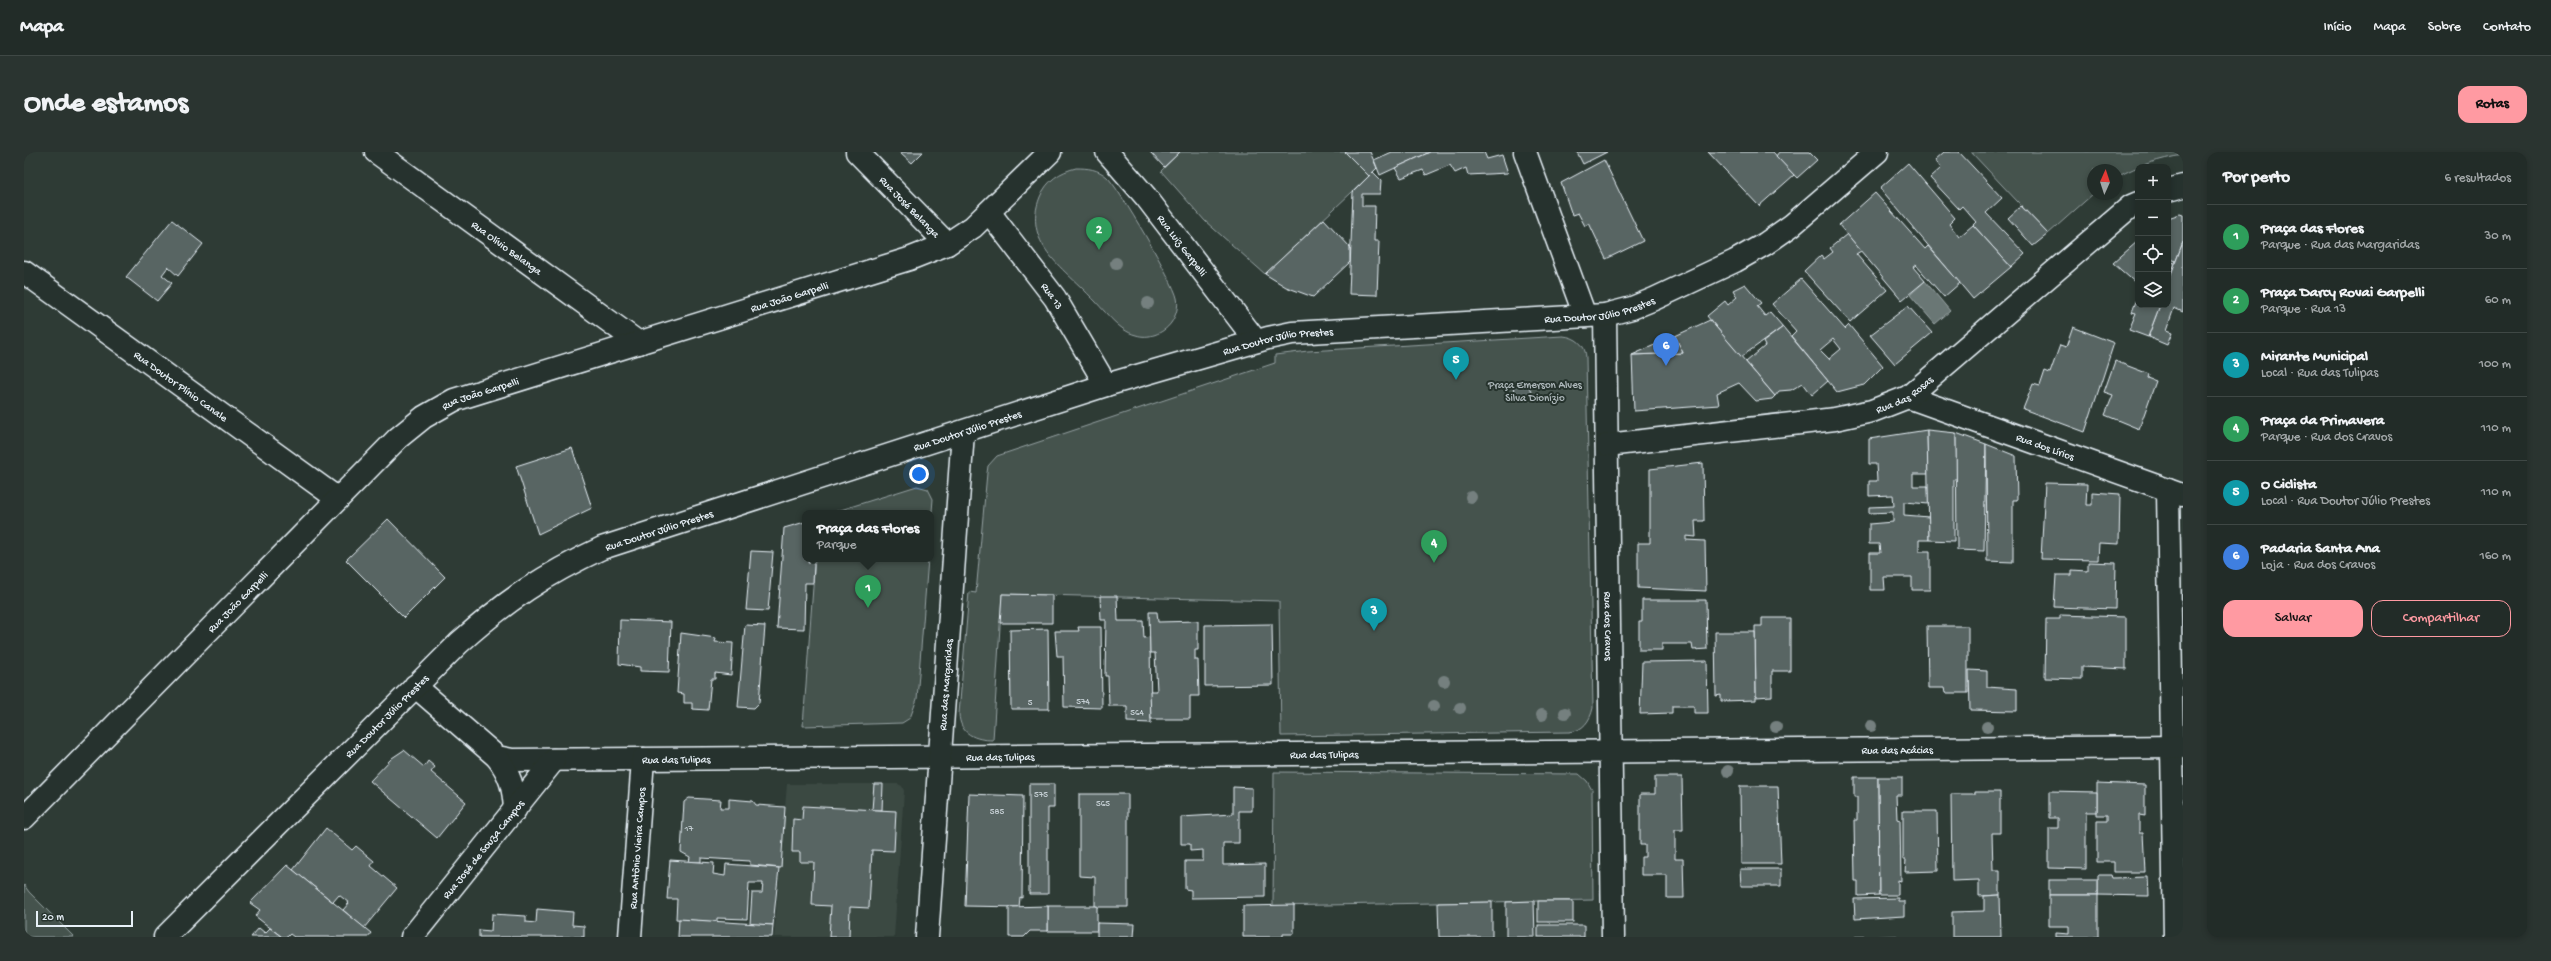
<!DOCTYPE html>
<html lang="pt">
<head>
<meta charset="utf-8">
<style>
  :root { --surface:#222c28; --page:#2a3430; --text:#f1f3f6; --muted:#a2a7a8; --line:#3f4845; --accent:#ff9aa2 }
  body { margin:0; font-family:"Gochi Hand",sans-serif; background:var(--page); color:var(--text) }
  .controls { position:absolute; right:12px; top:12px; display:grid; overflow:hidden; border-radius:8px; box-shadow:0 2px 6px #0003 }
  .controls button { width:36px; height:36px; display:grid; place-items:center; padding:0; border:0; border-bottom:1px solid var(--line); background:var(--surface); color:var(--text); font:20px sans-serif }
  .compass { position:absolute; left:2063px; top:12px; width:36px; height:36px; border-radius:50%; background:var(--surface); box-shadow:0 2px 6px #0003; rotate:3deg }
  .scale { position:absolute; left:12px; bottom:10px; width:97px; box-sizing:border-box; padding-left:4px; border:2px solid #e8f1f8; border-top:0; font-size:11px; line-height:14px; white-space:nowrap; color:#e8f1f8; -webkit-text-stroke:3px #26332d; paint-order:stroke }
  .you { position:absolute; left:895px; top:322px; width:14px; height:14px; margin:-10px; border:3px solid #fff; border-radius:50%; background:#1a73e8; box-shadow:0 0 0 6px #1a73e833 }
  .badge { display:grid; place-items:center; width:26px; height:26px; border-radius:50%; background:var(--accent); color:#fff; font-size:13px; font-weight:700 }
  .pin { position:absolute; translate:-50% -33px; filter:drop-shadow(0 1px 2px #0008) }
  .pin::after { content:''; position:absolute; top:21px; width:14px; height:12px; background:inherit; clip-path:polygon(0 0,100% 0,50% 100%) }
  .popup { position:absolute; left:778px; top:358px; width:132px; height:52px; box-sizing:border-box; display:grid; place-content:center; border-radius:8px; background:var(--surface); filter:drop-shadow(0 1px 3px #0005); font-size:13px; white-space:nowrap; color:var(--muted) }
  .popup b { font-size:15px; color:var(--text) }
  .popup::after { content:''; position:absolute; left:50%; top:100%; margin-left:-8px; border:8px solid transparent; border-top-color:var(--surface) }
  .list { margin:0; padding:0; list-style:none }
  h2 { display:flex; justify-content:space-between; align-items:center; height:52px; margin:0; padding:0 16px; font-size:17px }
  h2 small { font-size:13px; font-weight:400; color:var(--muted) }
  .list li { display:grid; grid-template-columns:26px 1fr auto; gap:12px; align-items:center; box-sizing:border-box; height:64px; padding:0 16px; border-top:1px solid var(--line) }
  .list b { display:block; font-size:15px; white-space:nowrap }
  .list p { margin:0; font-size:13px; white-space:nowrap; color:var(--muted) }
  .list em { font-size:13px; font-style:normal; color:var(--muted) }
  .actions { display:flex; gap:8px; padding:12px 16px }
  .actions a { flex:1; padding:9px 0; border:1px solid var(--accent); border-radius:12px; text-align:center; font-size:14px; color:var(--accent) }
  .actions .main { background:var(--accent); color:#111 }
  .icon { flex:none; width:22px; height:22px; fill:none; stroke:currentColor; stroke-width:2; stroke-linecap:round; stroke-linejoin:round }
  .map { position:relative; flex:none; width:2159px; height:785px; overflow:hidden; border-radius:12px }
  header { display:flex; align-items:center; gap:24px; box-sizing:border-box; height:56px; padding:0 20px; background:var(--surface); border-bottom:1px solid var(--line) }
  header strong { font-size:19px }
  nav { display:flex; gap:22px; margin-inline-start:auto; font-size:14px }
  .intro { display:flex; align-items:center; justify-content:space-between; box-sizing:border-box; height:96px; padding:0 24px }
  h1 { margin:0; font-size:28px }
  .button { padding:10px 18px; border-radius:12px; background:var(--accent); color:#111; font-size:14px; font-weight:700 }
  main { display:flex; gap:24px; padding:0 24px }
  aside { flex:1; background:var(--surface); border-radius:12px; box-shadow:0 2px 6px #0003 }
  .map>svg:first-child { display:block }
  .built { fill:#3b4843 }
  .green { fill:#45524e; stroke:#96a2a3 }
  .water { fill:#6b7775; stroke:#9da8a9 }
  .building { fill:#596563; stroke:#e8f1f8; fill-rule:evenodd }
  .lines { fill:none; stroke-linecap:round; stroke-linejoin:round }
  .minor-casing { stroke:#e8f1f8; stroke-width:25 }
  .minor { stroke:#26332d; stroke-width:22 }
  .tree { fill:#75807f }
  .labels { text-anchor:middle; stroke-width:4; stroke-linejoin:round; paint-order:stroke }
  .number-label { font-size:9px; fill:#c4ced3 }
  .street-label { font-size:11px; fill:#e8f1f8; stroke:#26332d }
  .park-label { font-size:11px; fill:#afb9bc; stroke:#26332d }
</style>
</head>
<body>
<header>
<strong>Mapa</strong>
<nav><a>Início</a><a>Mapa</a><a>Sobre</a><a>Contato</a></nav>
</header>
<div class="intro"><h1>Onde estamos</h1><a class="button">Rotas</a></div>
<main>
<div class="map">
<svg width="2159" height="785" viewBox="0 0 2159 785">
  <rect width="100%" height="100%" fill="#2e3b35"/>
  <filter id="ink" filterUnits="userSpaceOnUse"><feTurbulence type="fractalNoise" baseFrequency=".025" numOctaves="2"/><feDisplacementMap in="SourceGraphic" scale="8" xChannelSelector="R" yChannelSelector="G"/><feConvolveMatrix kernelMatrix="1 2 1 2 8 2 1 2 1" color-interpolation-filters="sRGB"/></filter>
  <g filter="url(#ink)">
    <path class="built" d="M763 632H874L878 634 880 639 870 785H750Z"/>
    <g class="green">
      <path d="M1156 0H1321L1345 24 1241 122 1181 69 1137 19Z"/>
      <path d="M1947 0H2159V3C2135 7 2115 13 2093 25V18H2069V42L2024 82Z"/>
      <path d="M1052 16C1064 16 1074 17 1083 25 1095 36 1150 130 1153 146 1155 154 1152 164 1147 171 1139 182 1124 187 1112 183 1094 179 1079 156 1066 144 1038 115 998 90 1016 45 1023 28 1036 20 1052 16Z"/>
      <path d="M1539 184C1552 185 1562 193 1562 206L1569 556C1566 569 1559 579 1545 580L1257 584 1255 449 978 442 969 588C951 588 936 582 935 562L945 440 952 441 963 321 964 314 973 304 1251 211V203L1284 199Z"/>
      <path d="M893 334 904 337 909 347 907 372V361H807Z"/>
      <path d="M791 407H904L893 547 886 566 878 571 779 574Z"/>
      <path d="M1250 620 1555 622 1563 629 1568 638 1569 748 1249 754Z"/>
      <path d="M0 733 5 740 50 785H0Z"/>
    </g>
    <path class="water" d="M1901 129 1926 159 1911 172 1886 143Z"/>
    <g class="building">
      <path d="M876 0H899L888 11Z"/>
      <path d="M1126 0H1156L1140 15Z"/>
      <path d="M1321 0H1346L1353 16 1345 24Z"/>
      <path d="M1368 0H1406L1356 23 1350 8Z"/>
      <path d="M1406 0H1460L1463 7 1478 3 1484 21 1444 23 1442 16 1431 21 1426 13 1402 23 1399 18 1377 26 1371 16Z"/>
      <path d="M1553 0H1583L1559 12Z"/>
      <path d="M1684 0H1749L1770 23 1735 54Z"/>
      <path d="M1755 0H1785L1793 8 1773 26 1752 4Z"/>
      <path d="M1920 0H1935L1978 46 1962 61 2001 102 1987 115 1949 73 1952 70 1938 54 1935 57 1906 26 1917 16 1911 8Z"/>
      <path d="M1580 8 1619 89 1582 107 1565 71 1561 74 1554 61 1548 63 1537 31Z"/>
      <path d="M1884 11 1931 66 1925 72 1935 85 1949 73 1987 115 1949 147 1856 36Z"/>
      <path d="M1349 20 1357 28 1356 42H1338V54H1351L1350 89H1355L1353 143 1325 142 1329 40Z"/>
      <path d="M1851 41 1901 97 1904 94 1936 131 1920 145 1892 113 1889 115 1901 129 1878 148 1815 73Z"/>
      <path d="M1997 54 2024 82 2009 94 1984 66Z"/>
      <path d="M2156 62 2159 63V90L2152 109 2144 106V66Z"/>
      <path d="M1300 67 1326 95V110L1289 145 1262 135 1241 122Z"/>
      <path d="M148 68 179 92 154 124 144 115 138 123 148 131 133 149 102 125Z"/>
      <path d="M1823 82 1837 99 1832 102 1863 138 1826 170 1780 119 1797 103 1800 107 1809 100 1806 96Z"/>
      <path d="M2114 89V133L2089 111Z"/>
      <path d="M2159 90V160L2150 156 2142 179 2148 181 2143 193 2124 185 2136 153H2144V130Z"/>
      <path d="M2144 109 2151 111 2144 130Z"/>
      <path d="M1777 127 1821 177 1825 173 1859 214 1840 233 1813 240 1767 184 1772 179 1748 152ZM1809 187 1817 197 1805 207 1796 198Z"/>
      <path d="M1721 132 1737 151 1733 154 1741 164 1746 160 1759 175 1717 205 1683 164 1701 149 1704 153 1713 145 1709 138Z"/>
      <path d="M2114 144V153H2136L2124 185 2105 178 2112 161 2108 160Z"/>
      <path d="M1884 154 1908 181 1871 212 1846 183Z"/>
      <path d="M1686 168 1751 244 1748 247 1732 249 1715 231 1693 241 1695 253 1610 259 1608 203 1659 201 1651 184Z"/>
      <path d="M1759 175 1804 229 1788 243 1779 231 1767 238 1755 239 1751 244 1722 210 1741 194 1739 190Z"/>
      <path d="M2049 175 2090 191 2061 280 1999 257 2009 232 2016 234 2021 219 2026 221 2036 193 2042 195Z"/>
      <path d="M1651 184 1659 201 1608 203Z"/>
      <path d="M2091 209 2125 222 2124 226 2132 229 2115 277 2081 263 2089 243 2080 240Z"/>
      <path d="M1496 229 1504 231 1507 240 1500 246 1491 244 1489 235Z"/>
      <path d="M1903 278 1904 322H1889V334H1904L1905 352 1880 350V363L1905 365V388H1895V399H1906V438H1888V425H1860L1861 438H1846V401H1856L1855 392H1845V372L1869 370V360L1845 361V355L1870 354 1869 343 1845 344V329H1853L1852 312H1845V287Z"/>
      <path d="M1903 278 1932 281 1933 327H1930V389L1905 388Z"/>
      <path d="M1932 281 1962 292 1960 399 1933 398Z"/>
      <path d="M1962 292 1992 304 1993 348H1989V410L1963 409Z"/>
      <path d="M548 296 568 356 514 382 492 314Z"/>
      <path d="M1679 311 1680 369H1671L1672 385 1662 384V388L1681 389 1682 439 1614 436V391H1626V317Z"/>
      <path d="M2021 331 2063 332 2062 353H2068V340L2096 342 2095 392 2075 391 2074 408 2017 407Z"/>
      <path d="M364 367 421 425 380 466 322 408Z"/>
      <path d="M781 370V407H785L784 411 790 412 789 431H781L780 477 753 476 760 376Z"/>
      <path d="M727 399 749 400 744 459 722 458Z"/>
      <path d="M2064 410 2092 411 2091 457 2030 455 2032 423H2048V418L2064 419Z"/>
      <path d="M978 442 1028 443V471H976Z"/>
      <path d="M1076 444H1093L1094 469H1119L1120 486 1126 485 1127 571 1103 570V554H1085L1084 524H1081L1082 468H1077Z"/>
      <path d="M1618 448H1682L1683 497 1669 498 1668 492H1638V498H1615V470H1618Z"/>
      <path d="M1125 460H1133L1134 470 1174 469V498H1171V508H1174L1175 544H1166V567H1127L1126 539H1133L1131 501H1126Z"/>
      <path d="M2036 463 2102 465V517L2058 515V527L2021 526 2022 467H2036Z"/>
      <path d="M1738 466H1766V519H1748V544L1732 545 1731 474H1738Z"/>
      <path d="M596 468 647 470 645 520 616 519V515L595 512Z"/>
      <path d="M1248 472 1249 533 1181 534V473Z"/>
      <path d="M721 473 741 474 735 551 730 556 714 555Z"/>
      <path d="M1903 474H1944V541H1921L1920 536H1904Z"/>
      <path d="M1054 475H1077L1078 556 1040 555 1039 504H1033L1031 479H1055Z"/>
      <path d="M1024 477 1025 557H987L986 478Z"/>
      <path d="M1691 480H1731L1732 548 1697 549V543L1692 544Z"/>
      <path d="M657 481 692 486 691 490 709 491 707 523 691 521V527H687L684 558 668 557V551H660V542L653 541Z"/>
      <path d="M1683 509 1684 561H1670V554H1648V561L1616 562 1618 510Z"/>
      <path d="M1945 518 1963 519V535L1993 537V559L1946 558Z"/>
      <path d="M380 598 400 615 404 609 411 615 407 620 442 650 413 686 346 629 368 606Z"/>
      <path d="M1631 625H1658L1659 678H1651V707H1659L1660 746H1643V723H1617V705H1621V693H1616V642H1631Z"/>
      <path d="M1830 625H1854L1855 743 1834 744V729H1831L1830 668H1833V645H1830Z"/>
      <path d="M1854 625H1878V643H1872L1873 667 1876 668 1877 729 1874 728V743H1855Z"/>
      <path d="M2073 631 2121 633V664L2115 663V681H2119L2121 720H2090V710H2073V669H2083V663H2073Z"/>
      <path d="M850 632H859L858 658H848Z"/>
      <path d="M1005 632H1030V656H1024V742H1005Z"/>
      <path d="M1716 634H1754L1757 712H1717Z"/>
      <path d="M1209 635 1228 636V659H1215V691H1199V713L1241 712V745L1167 746V738L1161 737V709H1179V698L1166 699V692H1157V665L1209 662Z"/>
      <path d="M2025 639 2073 640V660H2062V717L2025 716V676H2034V666H2025Z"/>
      <path d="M1951 640H1976V681H1968L1969 718H1976V743L1955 744V728L1928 729 1927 642H1951Z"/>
      <path d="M945 642 999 644 998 746 996 745 995 755 941 754Z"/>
      <path d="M1055 642H1104V755H1071V725L1055 724Z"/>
      <path d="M665 646 697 648 696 656H705V647L729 649 732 653 761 655 757 716 726 713V709L677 706V710H665L666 705 657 700 660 650Z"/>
      <path d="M779 654 872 659 870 699 848 698 845 756 826 755 825 785H805L807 754 788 753 790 710H776V700H768L769 667 778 668Z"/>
      <path d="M1879 659H1913L1914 719 1881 720 1882 708H1879Z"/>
      <path d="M302 676 328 698 332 694 350 709 347 714 373 736 340 776 319 758 325 751 315 743 309 750 269 718Z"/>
      <path d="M646 708 690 711 689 722 701 724 702 712 755 716 749 773 726 772 728 741H738L739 731H725L723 767 693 766V770L652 767 653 747H643Z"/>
      <path d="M263 713 347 781 344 785H270L266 782 263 785H258L231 764 236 758 226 751Z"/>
      <path d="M1716 717H1757V734H1717Z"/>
      <path d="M2074 723H2087L2088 726 2124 725 2125 744 2074 743Z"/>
      <rect x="2025" y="728" width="49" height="15"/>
      <path d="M1976 743 1977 785H1928V760L1960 759V744Z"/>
      <path d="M2025 743H2074V785H2032V781L2045 782V774H2025Z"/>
      <path d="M1874 746V749H1880V764L1831 767 1830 747Z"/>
      <path d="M1510 749 1511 785H1482V750Z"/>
      <rect x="1514" y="749" width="35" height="21"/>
      <path d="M1468 750V785H1415L1414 751Z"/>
      <path d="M1270 753V782H1259V785H1219V754Z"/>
      <rect x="1024" y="754" width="49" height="25"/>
      <path d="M1024 754V779H1006L1000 785H985V755Z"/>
      <path d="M513 757 549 760 548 773 560 774V785H455V778L467 779 468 762 502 764V770L512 771Z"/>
      <path d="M655 767 749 773 748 785H654Z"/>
      <path d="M1073 771 1111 772 1110 785H1073Z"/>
      <rect x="1514" y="773" width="46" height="12"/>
      <path d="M235 776 241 781 246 776 258 785H227Z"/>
      <path d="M1873 784V785H1831Z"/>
    </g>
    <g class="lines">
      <defs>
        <g id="minor">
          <path id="s1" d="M352 0 615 191"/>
          <path id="s2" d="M833 0 923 92"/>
          <path id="s3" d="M1083 0 1122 45 1232 189"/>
          <path d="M1501 0 1561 164"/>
          <path d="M2144 38 2159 34"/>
          <path id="s4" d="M965 60 1031 146 1082 233"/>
          <path id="s5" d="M0 120 314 347"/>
          <path id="s6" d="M1581 163 1589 785"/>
          <path id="s7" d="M1884 245 2158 343"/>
          <path id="s8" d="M1583 293 1811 267 1848 259 1884 245 2107 54 2114 51"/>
          <path d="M2144 338 2151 785"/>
          <path id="s9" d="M391 534 473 605 488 608 2159 595"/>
          <path d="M473 605C486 622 490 636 491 658"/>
          <path id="s10" d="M0 666 374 286 400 265 430 248 885 107 923 92 949 75 1026 0"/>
          <path id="s11" d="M141 785 435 491C483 448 520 423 578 396L1082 233 1244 186 1268 181 1581 163 1608 156 1630 147 1711 109 1741 92 1768 73 1853 0"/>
          <path id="s12" d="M388 785 530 608"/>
          <path id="s13" d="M606 785 619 607"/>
          <path id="s14" d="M903 785 939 280"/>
        </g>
      </defs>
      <use href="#minor" class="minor-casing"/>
      <use href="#minor" class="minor"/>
    </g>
    <g class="tree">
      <circle cx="1092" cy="111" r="6"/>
      <circle cx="1124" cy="151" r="6"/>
      <circle cx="1447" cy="345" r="6"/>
      <circle cx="1420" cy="529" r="6"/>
      <circle cx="1410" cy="554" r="6"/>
      <circle cx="1436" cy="556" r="6"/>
      <circle cx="1541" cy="561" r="6"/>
      <circle cx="1518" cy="563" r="6"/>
      <circle cx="1847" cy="574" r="6"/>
      <circle cx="1752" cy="575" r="6"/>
      <circle cx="1963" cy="575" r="6"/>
      <circle cx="1704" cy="619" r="6"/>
    </g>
  </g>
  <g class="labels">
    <g class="number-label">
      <text x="1059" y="552">574</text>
      <text x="1006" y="553">5</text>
      <text x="1113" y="563">564</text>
      <text x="1017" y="645">575</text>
      <text x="1079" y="654">565</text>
      <text x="973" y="662">585</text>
      <text x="665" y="679">17</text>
    </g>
    <g class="street-label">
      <text dy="4" stroke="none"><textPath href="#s2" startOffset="76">Rua José Belanga</textPath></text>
      <text dy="4" stroke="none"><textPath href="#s3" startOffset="120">Rua Luiz Garpelli</textPath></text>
      <text dy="4" stroke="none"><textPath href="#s1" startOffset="162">Rua Olívio Belanga</textPath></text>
      <text dy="4" stroke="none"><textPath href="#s4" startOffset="105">Rua 13</textPath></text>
      <text dy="4" stroke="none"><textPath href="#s10" startOffset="952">Rua João Garpelli</textPath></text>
      <text dy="4" stroke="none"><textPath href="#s11" startOffset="1620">Rua Doutor Júlio Prestes</textPath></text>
      <text dy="4" stroke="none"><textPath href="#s11" startOffset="1296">Rua Doutor Júlio Prestes</textPath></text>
      <text dy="4" stroke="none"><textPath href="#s5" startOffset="194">Rua Doutor Plínio Canale</textPath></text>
      <text dy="4" stroke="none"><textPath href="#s8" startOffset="304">Rua das Rosas</textPath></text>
      <text dy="4" stroke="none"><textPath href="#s10" startOffset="628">Rua João Garpelli</textPath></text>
      <text dy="4" stroke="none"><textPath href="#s11" startOffset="972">Rua Doutor Júlio Prestes</textPath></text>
      <text dy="4" stroke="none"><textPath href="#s7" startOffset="146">Rua dos Lírios</textPath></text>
      <text dy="4" stroke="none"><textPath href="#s11" startOffset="648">Rua Doutor Júlio Prestes</textPath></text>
      <text dy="4" stroke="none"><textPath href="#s10" startOffset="304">Rua João Garpelli</textPath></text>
      <text dy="4" stroke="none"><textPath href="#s6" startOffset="311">Rua dos Cravos</textPath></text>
      <text dy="4" stroke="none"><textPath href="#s14" startOffset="253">Rua das Margaridas</textPath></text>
      <text dy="4" stroke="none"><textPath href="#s11" startOffset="313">Rua Doutor Júlio Prestes</textPath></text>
      <text dy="4" stroke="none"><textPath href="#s9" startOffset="1509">Rua das Acácias</textPath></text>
      <text dy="4" stroke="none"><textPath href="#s9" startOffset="936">Rua das Tulipas</textPath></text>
      <text dy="4" stroke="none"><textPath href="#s9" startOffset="612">Rua das Tulipas</textPath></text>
      <text dy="4" stroke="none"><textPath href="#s9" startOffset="288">Rua das Tulipas</textPath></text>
      <text dy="4" stroke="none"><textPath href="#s13" startOffset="89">Rua Antônio Vieira Campos</textPath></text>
      <text dy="4" stroke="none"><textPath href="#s12" startOffset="113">Rua José de Souza Campos</textPath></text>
    </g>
    <g class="park-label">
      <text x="1511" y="236">Praça Emerson Alves<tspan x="1511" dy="13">Silva Dionízio</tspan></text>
    </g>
  </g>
</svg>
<div class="controls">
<button>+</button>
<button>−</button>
<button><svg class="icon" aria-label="locate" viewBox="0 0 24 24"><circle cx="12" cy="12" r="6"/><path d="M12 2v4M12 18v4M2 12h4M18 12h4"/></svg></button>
<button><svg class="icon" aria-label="layers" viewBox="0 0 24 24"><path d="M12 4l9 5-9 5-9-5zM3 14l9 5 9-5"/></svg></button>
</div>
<svg class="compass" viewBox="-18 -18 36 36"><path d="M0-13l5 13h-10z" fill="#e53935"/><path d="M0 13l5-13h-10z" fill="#a2a7a8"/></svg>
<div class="scale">20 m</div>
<div class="you"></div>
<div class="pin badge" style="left:844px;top:456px;background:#2e9e5b">1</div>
<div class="popup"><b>Praça das Flores</b>Parque</div>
<div class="pin badge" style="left:1075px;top:98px;background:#2e9e5b">2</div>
<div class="pin badge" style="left:1350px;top:479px;background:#0f9aa8">3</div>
<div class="pin badge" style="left:1410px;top:411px;background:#2e9e5b">4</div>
<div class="pin badge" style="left:1432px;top:228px;background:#0f9aa8">5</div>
<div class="pin badge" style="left:1642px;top:214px;background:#3f7fe0">6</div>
</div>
<aside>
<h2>Por perto<small>6 resultados</small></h2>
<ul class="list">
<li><span class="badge" style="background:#2e9e5b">1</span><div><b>Praça das Flores</b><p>Parque · Rua das Margaridas</p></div><em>30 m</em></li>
<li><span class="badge" style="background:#2e9e5b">2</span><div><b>Praça Darcy Rovai Garpelli</b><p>Parque · Rua 13</p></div><em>60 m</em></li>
<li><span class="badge" style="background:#0f9aa8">3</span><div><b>Mirante Municipal</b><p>Local · Rua das Tulipas</p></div><em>100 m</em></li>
<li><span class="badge" style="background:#2e9e5b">4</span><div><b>Praça da Primavera</b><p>Parque · Rua dos Cravos</p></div><em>110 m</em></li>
<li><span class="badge" style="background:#0f9aa8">5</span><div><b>O Ciclista</b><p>Local · Rua Doutor Júlio Prestes</p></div><em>110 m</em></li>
<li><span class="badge" style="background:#3f7fe0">6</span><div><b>Padaria Santa Ana</b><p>Loja · Rua dos Cravos</p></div><em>160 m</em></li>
</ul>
<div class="actions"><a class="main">Salvar</a><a>Compartilhar</a></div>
</aside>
</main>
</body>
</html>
